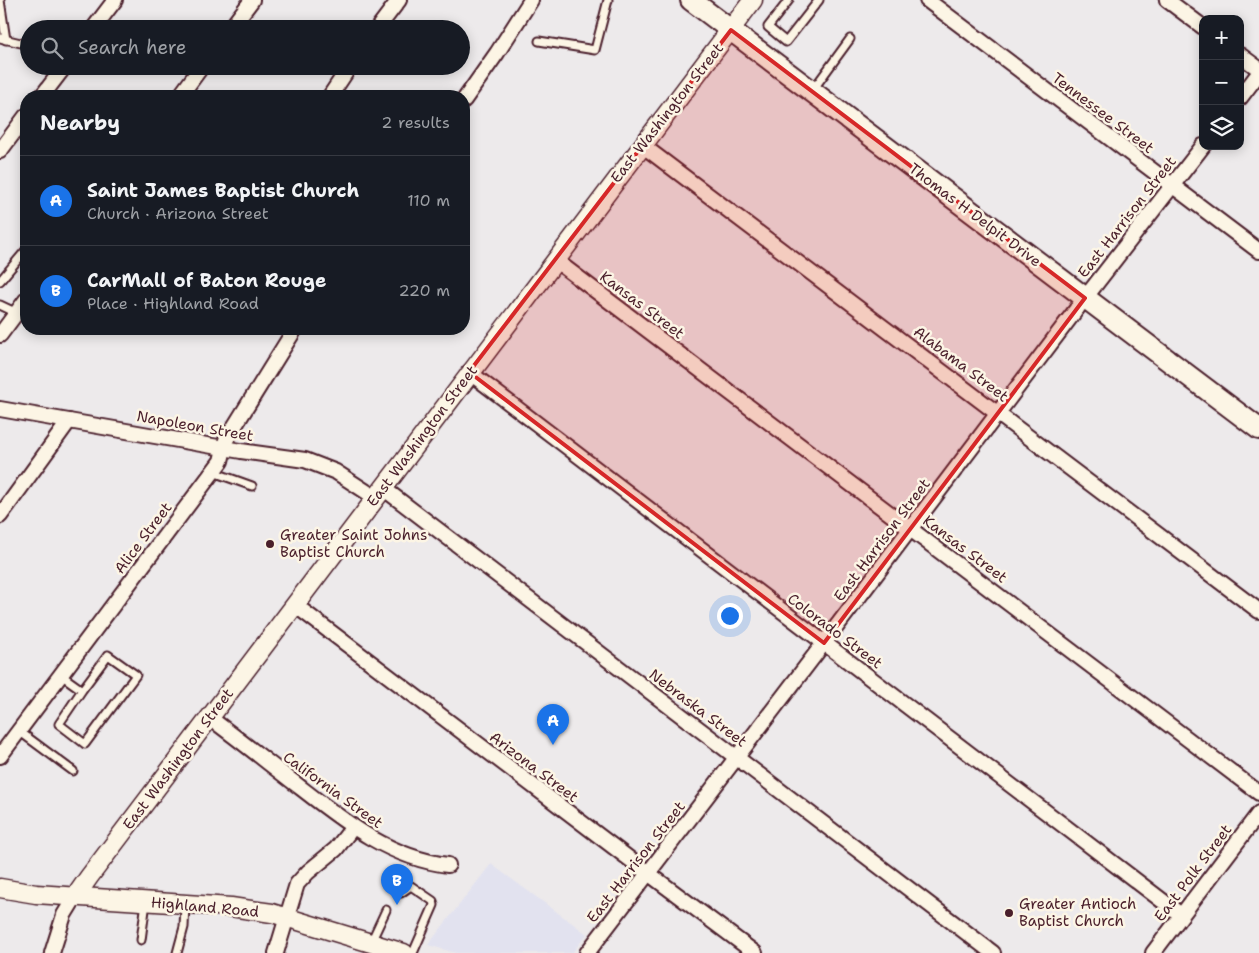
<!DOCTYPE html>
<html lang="en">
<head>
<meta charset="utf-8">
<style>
  :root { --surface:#171b24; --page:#20242c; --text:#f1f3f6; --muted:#9ea1a6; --line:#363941; --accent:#1a73e8 }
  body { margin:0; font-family:"Shantell Sans",sans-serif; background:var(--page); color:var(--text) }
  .controls { position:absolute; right:15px; top:15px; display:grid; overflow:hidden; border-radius:10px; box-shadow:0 2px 12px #0003 }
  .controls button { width:45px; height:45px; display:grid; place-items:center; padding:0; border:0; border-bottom:1px solid var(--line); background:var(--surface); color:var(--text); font:25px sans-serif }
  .you { position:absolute; left:729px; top:615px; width:18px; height:18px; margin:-12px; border:4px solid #fff; border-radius:50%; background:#1a73e8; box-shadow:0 0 0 8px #1a73e833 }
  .badge { display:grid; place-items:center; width:32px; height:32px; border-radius:50%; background:var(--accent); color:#fff; font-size:16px; font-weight:700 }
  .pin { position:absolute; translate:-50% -41px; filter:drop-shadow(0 1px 2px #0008) }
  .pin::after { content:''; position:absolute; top:26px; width:18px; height:15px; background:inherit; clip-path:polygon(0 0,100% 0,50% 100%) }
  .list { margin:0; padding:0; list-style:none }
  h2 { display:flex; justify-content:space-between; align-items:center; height:65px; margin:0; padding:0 20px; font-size:21px }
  h2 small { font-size:16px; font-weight:400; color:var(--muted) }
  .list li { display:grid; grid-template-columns:32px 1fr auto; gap:15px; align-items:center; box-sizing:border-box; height:90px; padding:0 20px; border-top:1px solid var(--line) }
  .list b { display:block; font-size:19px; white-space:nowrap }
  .list p { margin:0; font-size:16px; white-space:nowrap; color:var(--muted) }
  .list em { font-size:16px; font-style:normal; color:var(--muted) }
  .icon { flex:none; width:28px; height:28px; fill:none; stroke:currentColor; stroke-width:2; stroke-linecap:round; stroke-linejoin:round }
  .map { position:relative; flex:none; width:1259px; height:953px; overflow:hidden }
  .search { position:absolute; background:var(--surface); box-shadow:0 2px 12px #0003; left:20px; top:20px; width:450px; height:55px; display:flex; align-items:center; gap:12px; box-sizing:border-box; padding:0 18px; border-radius:28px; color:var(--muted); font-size:19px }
  .panel { position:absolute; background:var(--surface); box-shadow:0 2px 12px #0003; left:20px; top:90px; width:450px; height:245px; border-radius:20px }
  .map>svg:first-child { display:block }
  .built { fill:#e2e2ef }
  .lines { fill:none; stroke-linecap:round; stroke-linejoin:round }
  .service-casing { stroke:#4a1f2b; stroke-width:11 }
  .minor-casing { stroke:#4a1f2b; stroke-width:18 }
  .tertiary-casing { stroke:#4a1f2b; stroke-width:21 }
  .secondary-casing { stroke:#4a1f2b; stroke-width:24 }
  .service { stroke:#fcf5e5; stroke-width:7 }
  .minor { stroke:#fcf5e5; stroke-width:14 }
  .tertiary { stroke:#fcf5e5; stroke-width:18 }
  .secondary { stroke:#fcf5e5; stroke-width:20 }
  .marked { fill:#d62828; fill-opacity:0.2; stroke:#d62828; stroke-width:4; stroke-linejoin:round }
  .poi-dot { fill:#4a1f2b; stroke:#fcf5e5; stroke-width:2 }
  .labels { text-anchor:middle; stroke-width:5; stroke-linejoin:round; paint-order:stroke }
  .street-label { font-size:15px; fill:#4a1f2b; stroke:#fcf5e5 }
  .poi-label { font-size:15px; fill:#4a1f2b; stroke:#fcf5e5; text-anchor:start }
</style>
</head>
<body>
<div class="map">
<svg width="1259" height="953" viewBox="0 0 1259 953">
  <rect width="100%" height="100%" fill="#edeaeb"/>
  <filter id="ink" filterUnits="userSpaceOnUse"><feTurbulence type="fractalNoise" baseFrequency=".02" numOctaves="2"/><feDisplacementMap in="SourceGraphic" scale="10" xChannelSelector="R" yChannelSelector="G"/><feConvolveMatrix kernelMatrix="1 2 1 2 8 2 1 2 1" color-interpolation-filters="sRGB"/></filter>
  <g filter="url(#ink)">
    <path class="built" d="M491 864 587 934 572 953H456L428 945Z"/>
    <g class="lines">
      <defs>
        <g id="service">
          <path d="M0 0 6 40"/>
          <path d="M789 0 768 27 786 42 819 0"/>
          <path d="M0 38 29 45"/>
          <path d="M539 41 595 50 608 0"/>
          <path d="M812 91 850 39"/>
          <path d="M0 281 26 250"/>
          <path d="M0 305 17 313"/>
          <path d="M213 472 252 486"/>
          <path d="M61 675 82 690 108 655 136 675 85 744 59 724 82 690"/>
          <path d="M19 731 73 771"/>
          <path d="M401 893 411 886 433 901 434 905 413 953"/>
          <path d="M141 940 146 902"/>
          <path d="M371 942 386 910"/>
          <path d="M177 953 184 927 185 905"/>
        </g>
        <g id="minor">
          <path d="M927 0 1259 251"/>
          <path d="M1167 0 1203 27"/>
          <path d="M93 29 115 0"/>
          <path d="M230 29 252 0"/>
          <path d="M377 29 399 0"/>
          <path d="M1240 55 1259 69"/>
          <path d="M42 96 65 66"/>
          <path d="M180 96 202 66"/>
          <path d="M330 96 350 66"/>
          <path d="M1240 98 1259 73"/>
          <path d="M464 100 497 53 531 0"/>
          <path d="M642 145 1259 611"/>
          <path d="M0 151 26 116"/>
          <path d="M555 260 1259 793"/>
          <path d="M0 335 26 300"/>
          <path d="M469 372 1181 915"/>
          <path d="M0 409 241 451 305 460 336 472 376 498"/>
          <path d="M383 488 993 953"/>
          <path d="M0 516 69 421"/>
          <path d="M295 605 648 873 755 953"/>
          <path d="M210 718C241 741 271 765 301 788 346 823 390 858 448 865"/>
          <path d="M0 756 221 461 226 440 295 329"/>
          <path d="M52 953 64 915 75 897"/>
          <path d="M276 953 297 884 308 872 336 849 353 827"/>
          <path d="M587 953 824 643 1085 298 1203 146"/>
          <path d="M1153 953 1259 813"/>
        </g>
        <g id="tertiary">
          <path d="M0 888 36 894 231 907 272 913 404 953"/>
          <path d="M75 897 89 877 753 0"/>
        </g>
        <path id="secondary" d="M691 0 1259 429"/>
      </defs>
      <use href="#service" class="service-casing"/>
      <use href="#minor" class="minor-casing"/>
      <use href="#tertiary" class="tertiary-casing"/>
      <use href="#secondary" class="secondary-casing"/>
      <use href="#service" class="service"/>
      <use href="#minor" class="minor"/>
      <use href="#tertiary" class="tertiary"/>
      <use href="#secondary" class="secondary"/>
    </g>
  </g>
  <path class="marked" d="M731 30 1085 298 824 643 469 372Z"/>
  <g class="poi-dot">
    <circle cx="270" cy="544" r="5"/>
    <circle cx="1009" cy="913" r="5"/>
  </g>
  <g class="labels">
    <g class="street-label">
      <text transform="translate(667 113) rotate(-52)" y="5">East Washington Street</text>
      <text transform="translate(1103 113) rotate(37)" y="5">Tennessee Street</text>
      <text transform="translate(975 215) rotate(37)" y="5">Thomas H Delpit Drive</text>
      <text transform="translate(1127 217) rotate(-52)" y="5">East Harrison Street</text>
      <text transform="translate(642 305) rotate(37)" y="5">Kansas Street</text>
      <text transform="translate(961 364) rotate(37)" y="5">Alabama Street</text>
      <text transform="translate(195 426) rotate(10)" y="5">Napoleon Street</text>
      <text transform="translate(422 436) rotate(-53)" y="5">East Washington Street</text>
      <text transform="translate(143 538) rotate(-53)" y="5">Alice Street</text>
      <text transform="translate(882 540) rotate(-53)" y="5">East Harrison Street</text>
      <text transform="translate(965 549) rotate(37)" y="5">Kansas Street</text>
      <text transform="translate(835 631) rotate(37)" y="5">Colorado Street</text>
      <text transform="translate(698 708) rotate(37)" y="5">Nebraska Street</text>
      <text transform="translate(178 759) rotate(-53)" y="5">East Washington Street</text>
      <text transform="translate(534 767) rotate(37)" y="5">Arizona Street</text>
      <text transform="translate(333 790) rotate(36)" y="5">California Street</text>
      <text transform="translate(636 862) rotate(-52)" y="5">East Harrison Street</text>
      <text transform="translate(1193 873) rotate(-53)" y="5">East Polk Street</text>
      <text transform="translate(205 907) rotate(5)" y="5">Highland Road</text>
    </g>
    <g class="poi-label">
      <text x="280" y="540">Greater Saint Johns<tspan x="280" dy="17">Baptist Church</tspan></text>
      <text x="1019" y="909">Greater Antioch<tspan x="1019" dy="17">Baptist Church</tspan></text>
    </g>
  </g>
</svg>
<div class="controls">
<button>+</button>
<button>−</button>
<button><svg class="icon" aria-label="layers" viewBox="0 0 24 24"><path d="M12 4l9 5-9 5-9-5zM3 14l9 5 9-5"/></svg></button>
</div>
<div class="you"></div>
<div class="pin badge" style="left:553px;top:745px">A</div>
<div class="pin badge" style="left:397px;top:905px">B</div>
<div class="search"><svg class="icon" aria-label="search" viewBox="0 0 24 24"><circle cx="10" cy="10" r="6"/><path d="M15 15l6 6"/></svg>Search here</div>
<section class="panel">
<h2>Nearby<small>2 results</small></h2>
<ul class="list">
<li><span class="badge">A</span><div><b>Saint James Baptist Church</b><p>Church · Arizona Street</p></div><em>110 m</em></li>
<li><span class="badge">B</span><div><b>CarMall of Baton Rouge</b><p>Place · Highland Road</p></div><em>220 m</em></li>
</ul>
</section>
</div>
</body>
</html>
